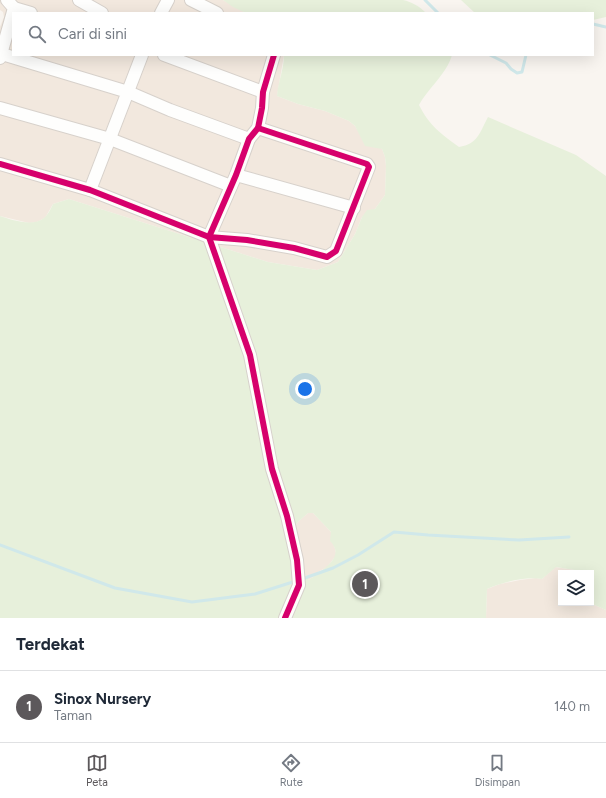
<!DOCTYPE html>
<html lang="id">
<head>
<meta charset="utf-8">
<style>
  :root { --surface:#fff; --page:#f6f6f7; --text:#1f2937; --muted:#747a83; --line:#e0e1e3; --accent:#5c585b }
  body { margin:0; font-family:Figtree,sans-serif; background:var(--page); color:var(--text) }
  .controls { position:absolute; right:12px; bottom:12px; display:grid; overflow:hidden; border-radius:0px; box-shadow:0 4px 16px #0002 }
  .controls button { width:36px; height:36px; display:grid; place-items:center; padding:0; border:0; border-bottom:1px solid var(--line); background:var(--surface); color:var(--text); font:20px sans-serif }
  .you { position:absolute; left:305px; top:389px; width:14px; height:14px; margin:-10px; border:3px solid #fff; border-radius:50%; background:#1a73e8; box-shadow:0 0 0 6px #1a73e833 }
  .badge { display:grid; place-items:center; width:26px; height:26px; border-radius:50%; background:var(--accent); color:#fff; font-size:13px; font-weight:700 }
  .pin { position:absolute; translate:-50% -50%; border:2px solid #fff; box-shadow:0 1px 4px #0006 }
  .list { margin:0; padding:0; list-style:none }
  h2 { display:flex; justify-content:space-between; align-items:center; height:52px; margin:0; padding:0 16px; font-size:17px }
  h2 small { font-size:13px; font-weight:400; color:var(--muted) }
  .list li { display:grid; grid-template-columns:26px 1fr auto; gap:12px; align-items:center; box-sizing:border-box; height:72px; padding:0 16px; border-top:1px solid var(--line) }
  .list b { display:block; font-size:15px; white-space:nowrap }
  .list p { margin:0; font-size:13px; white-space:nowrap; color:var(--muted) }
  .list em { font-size:13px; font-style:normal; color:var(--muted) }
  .icon { flex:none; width:22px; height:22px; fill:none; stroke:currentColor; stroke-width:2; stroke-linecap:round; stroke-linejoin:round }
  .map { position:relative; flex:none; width:606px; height:618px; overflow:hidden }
  .search { position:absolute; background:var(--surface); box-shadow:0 4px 16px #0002; left:12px; right:12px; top:12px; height:44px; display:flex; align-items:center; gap:10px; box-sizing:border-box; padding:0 14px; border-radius:0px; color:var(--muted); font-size:15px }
  .sheet { height:124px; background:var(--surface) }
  nav { display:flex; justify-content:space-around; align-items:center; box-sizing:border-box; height:56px; border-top:1px solid var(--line); background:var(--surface); font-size:11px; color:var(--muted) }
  nav a { display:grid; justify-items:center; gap:2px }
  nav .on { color:var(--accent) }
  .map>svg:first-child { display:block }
  .residential { fill:#f2e8de }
  .green { fill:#e7f0db; fill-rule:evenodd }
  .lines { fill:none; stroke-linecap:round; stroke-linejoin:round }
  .stream { stroke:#d0e8ea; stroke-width:3 }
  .minor-casing { stroke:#d7d1cb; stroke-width:14 }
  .minor { stroke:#fefefd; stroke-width:12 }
  .cycleway-casing { stroke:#fffaf3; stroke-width:8 }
  .cycleway { stroke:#d6006c; stroke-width:6 }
</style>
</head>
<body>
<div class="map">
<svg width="606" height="618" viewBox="0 0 606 618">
  <rect width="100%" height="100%" fill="#f9f5f0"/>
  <g class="residential">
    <path d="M0 0H223L246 13H13V55H284L277 96 298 104 325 111 349 121 355 126 360 134 382 149 385 157 386 166 385 195 375 209 362 217 355 234 338 262 317 270 268 262 69 199 53 204 45 218 37 222 29 223 0 216V27L4 17 3 12 0 10Z"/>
    <path d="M308 513H313L331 532 336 553 335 557 327 567 318 572 309 580 304 573 293 529 298 522Z"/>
    <path d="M555 567 582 571V573H561V603H590L606 610V618H486L487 589 500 584 520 580 536 578 542 579Z"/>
  </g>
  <g class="green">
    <path d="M223 0H403C412 2 419 6 426 13H246L233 7Z"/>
    <path d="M461 0H606V17L593 20V13H475Z"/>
    <path d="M284 55H452C446 75 429 87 419 105 429 125 441 134 459 147 478 144 480 132 488 117L576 155 606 176V610L590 603 591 573H582L581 571 556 567 542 579C526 576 503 582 487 589L486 618H0V216C12 220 33 227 44 218 48 215 51 208 53 204L69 199 268 262 317 270 338 262 355 234 362 217 367 210 375 209 385 195 386 166 385 157 382 149 365 146 355 126 349 121 325 111 298 104 277 96C278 82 284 69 284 55ZM308 513H313L331 532 330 541C347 558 320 570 309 580L304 573 293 529 298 522Z"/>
  </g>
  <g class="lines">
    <g class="stream">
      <path d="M425 0 438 13"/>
      <path d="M593 24 606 27"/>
      <path d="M490 55 506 63 511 69 517 73 522 72 526 55"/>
      <path d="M0 545 115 588 192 602 255 594 296 581"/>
      <path d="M302 579 333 568 358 555 394 532 428 535 519 540 569 537"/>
    </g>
    <defs>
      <g id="minor">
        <path d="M79 0 102 13"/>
        <path d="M191 0 217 13"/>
        <path d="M14 8 31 13"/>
        <path d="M161 13 168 0"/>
        <path d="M2 54 128 92 170 110 249 139"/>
        <path d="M164 55 263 92"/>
        <path d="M274 55 263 92 262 108 258 128 249 139 236 175 209 237 250 355 272 469 287 516 297 560 299 585 285 618"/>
        <path d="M0 58 14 8 7 0"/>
        <path d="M0 108 110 139 231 186"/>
        <path d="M0 164 90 190 209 237 247 240 294 248 327 257 336 251 369 167 367 164 258 128"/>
        <path d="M236 175 354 208"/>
        <path d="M90 190 142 55"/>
      </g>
    </defs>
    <use href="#minor" class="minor-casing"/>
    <use href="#minor" class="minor"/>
    <defs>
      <g id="cycleway">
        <path d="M274 55 263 92 262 108 258 128 249 139 236 175 209 237 250 355 272 469 287 516 297 560 299 585 285 618"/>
        <path d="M0 164 90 190 209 237 247 240 294 248 327 257 336 251 369 167 367 164 258 128"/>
      </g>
    </defs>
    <use href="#cycleway" class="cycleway-casing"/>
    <use href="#cycleway" class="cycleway"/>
  </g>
</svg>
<div class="controls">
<button><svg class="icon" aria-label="layers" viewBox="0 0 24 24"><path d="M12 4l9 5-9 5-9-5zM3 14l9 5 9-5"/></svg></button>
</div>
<div class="you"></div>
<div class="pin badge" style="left:365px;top:584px">1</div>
<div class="search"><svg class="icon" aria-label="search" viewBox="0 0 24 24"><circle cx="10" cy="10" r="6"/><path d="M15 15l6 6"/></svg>Cari di sini</div>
</div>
<section class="sheet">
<h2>Terdekat<small></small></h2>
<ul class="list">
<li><span class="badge">1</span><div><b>Sinox Nursery</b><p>Taman</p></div><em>140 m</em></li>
</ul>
</section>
<nav>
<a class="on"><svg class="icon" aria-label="map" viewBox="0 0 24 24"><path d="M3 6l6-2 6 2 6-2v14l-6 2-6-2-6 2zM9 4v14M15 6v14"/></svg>Peta</a>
<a><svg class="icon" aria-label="directions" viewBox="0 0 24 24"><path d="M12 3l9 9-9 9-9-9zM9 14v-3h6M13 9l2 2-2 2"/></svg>Rute</a>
<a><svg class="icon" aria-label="saved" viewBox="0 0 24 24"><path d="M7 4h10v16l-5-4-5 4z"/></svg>Disimpan</a>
</nav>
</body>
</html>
